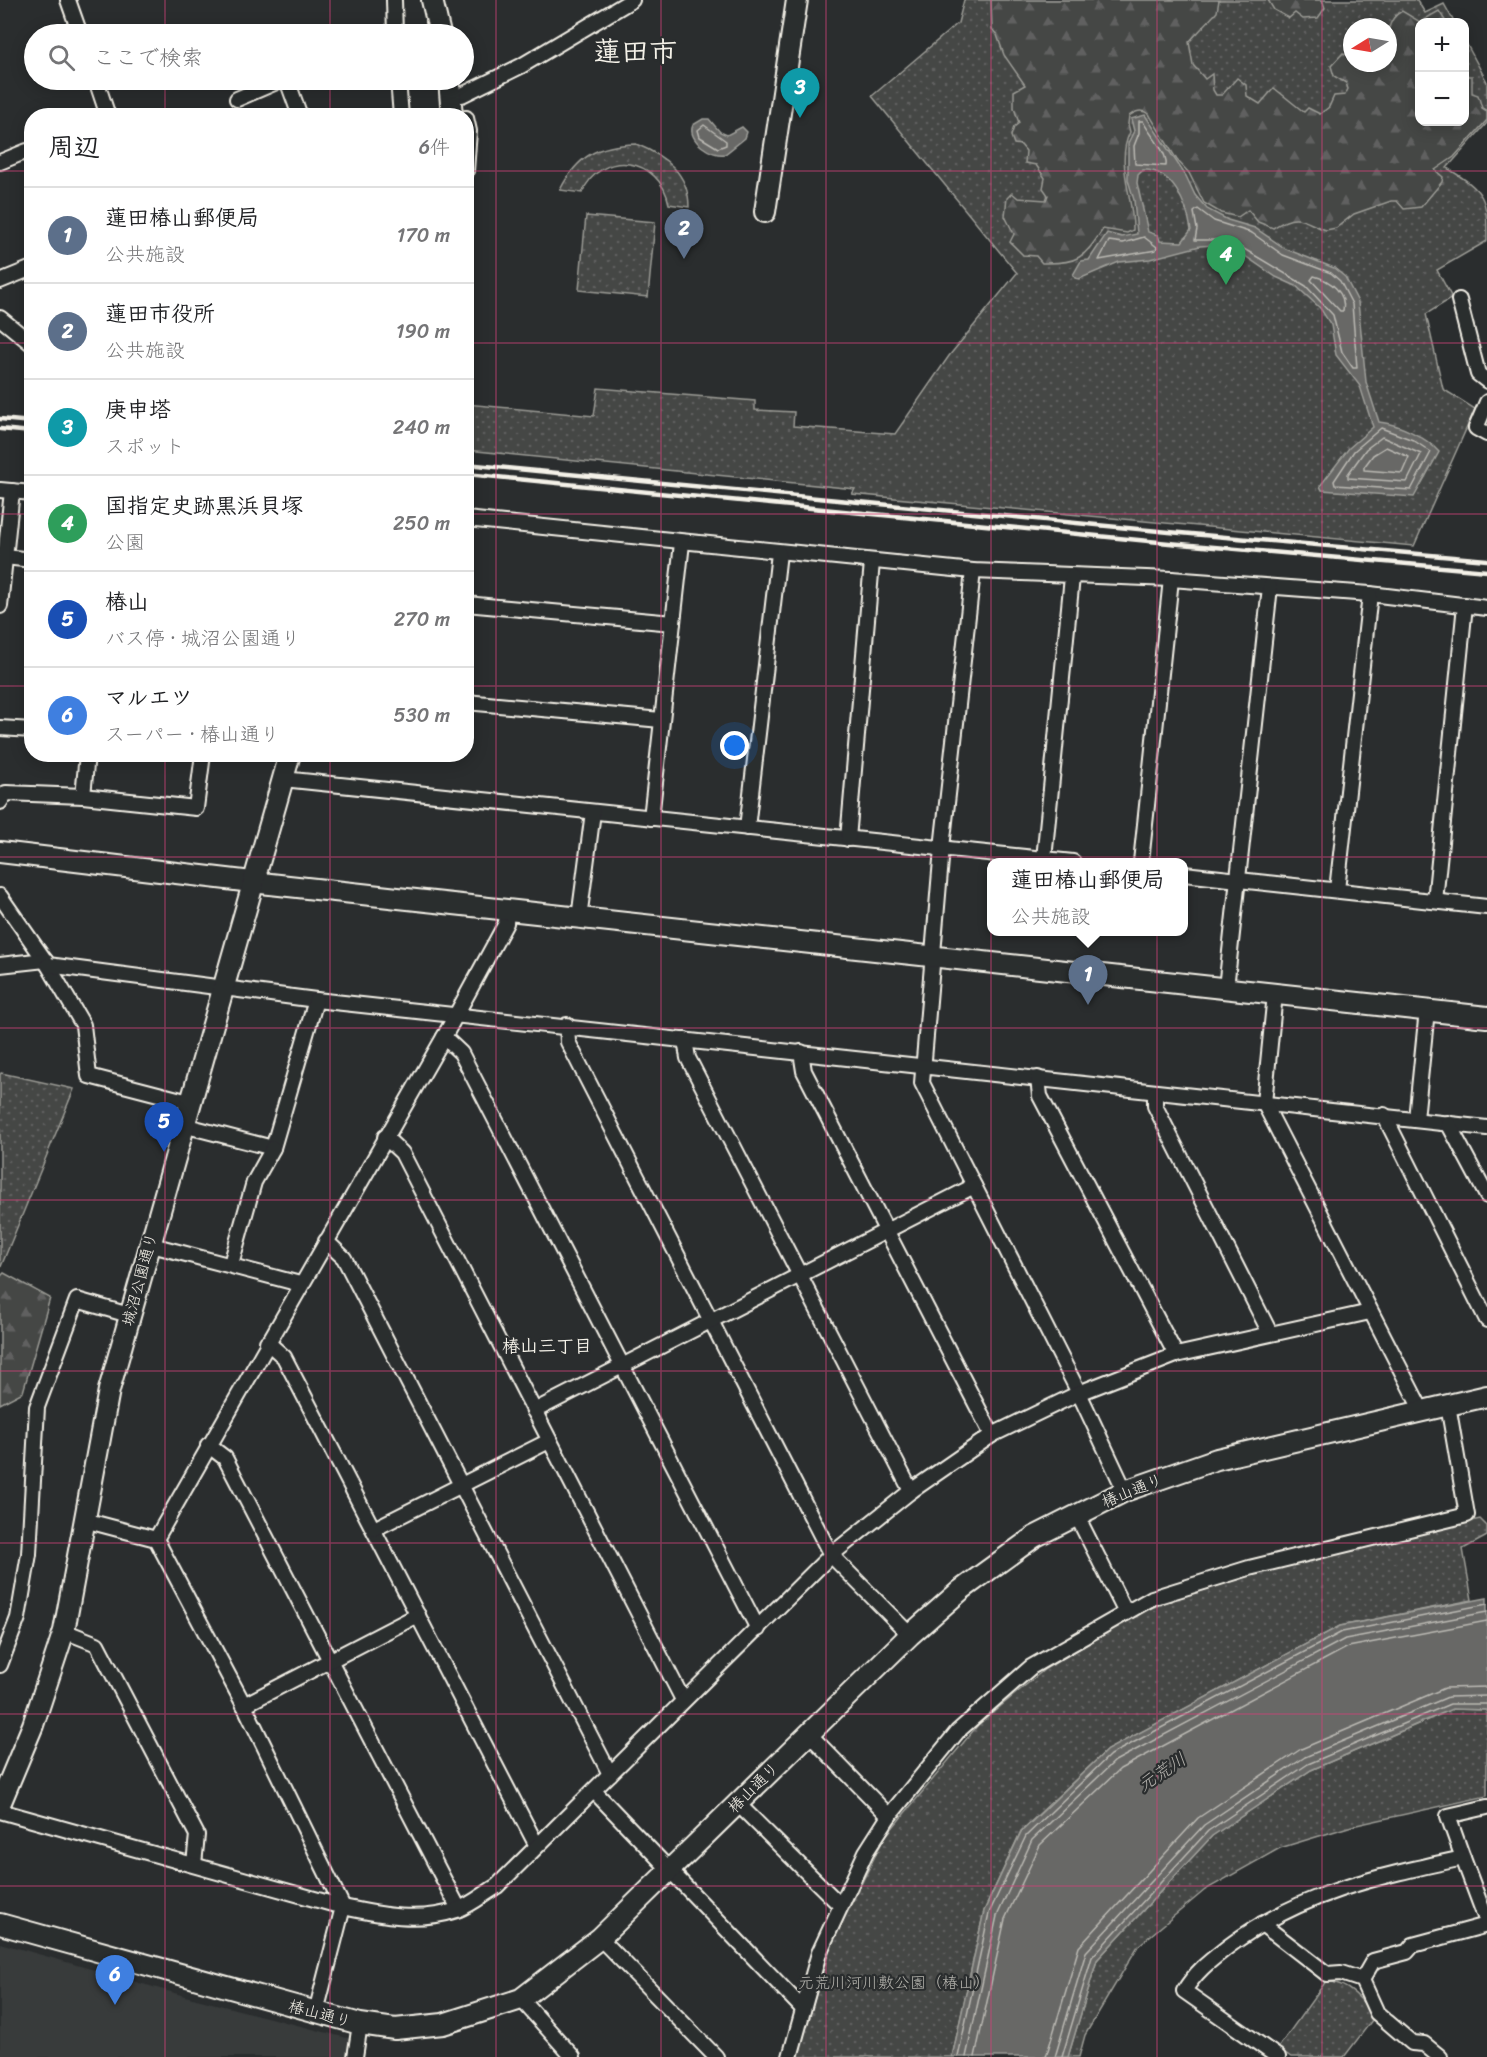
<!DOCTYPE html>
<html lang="ja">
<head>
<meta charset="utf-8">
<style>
  :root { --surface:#fff; --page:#f2f2f2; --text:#202124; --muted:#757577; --line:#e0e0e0; --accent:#ea580c }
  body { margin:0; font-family:Sriracha,"Klee One",sans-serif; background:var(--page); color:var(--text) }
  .controls { position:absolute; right:18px; top:18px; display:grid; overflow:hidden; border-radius:12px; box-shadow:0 3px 15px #0003 }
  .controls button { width:54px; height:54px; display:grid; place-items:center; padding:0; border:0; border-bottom:2px solid var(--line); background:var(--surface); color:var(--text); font:30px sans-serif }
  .compass { position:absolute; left:1343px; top:18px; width:54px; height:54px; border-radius:50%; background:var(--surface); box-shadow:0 3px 15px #0003; rotate:259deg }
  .you { position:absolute; left:735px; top:746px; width:21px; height:21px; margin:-15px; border:4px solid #fff; border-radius:50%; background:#1a73e8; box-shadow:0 0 0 9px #1a73e833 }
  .badge { display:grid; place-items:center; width:39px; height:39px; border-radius:50%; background:var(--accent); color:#fff; font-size:20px; font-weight:700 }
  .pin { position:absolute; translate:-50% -50px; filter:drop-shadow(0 2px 3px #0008) }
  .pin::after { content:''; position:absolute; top:32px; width:21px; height:18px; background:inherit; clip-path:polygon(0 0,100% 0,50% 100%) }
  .popup { position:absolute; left:987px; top:858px; width:201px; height:78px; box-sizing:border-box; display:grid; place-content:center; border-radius:12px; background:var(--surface); filter:drop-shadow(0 2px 4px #0005); font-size:20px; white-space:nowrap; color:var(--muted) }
  .popup b { font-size:22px; color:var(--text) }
  .popup::after { content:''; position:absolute; left:50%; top:100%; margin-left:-12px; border:12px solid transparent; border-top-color:var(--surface) }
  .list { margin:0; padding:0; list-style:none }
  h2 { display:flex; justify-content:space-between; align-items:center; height:78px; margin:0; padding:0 24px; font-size:26px }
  h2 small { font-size:20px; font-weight:400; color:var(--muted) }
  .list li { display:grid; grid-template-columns:39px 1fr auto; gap:18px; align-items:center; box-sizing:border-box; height:96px; padding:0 24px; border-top:2px solid var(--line) }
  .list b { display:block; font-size:22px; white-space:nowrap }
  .list p { margin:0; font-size:20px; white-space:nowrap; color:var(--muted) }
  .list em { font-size:20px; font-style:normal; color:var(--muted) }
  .icon { flex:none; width:33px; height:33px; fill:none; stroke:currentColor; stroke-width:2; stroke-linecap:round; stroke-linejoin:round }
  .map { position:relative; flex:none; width:1487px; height:2057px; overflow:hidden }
  .search { position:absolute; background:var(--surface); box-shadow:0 3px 15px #0003; left:24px; top:24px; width:450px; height:66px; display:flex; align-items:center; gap:15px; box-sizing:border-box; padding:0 21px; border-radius:33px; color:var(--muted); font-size:22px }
  .panel { position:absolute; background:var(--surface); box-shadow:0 3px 15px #0003; left:24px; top:108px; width:450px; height:654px; border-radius:24px }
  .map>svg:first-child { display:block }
  .built { fill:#373a3a }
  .green { fill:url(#green-dots); stroke:#9c9c96; stroke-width:1.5; fill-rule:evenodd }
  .forest { fill:url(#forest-firs); stroke:#9c9c96; stroke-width:1.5 }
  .water { fill:#676866; stroke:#9f9f9a; stroke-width:1.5; fill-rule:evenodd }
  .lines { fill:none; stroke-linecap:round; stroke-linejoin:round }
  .shore { stroke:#bcbab4; stroke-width:1.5 }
  .street-casing { stroke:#f4f1e8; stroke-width:18 }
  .secondary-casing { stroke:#f4f1e8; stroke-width:24 }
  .street { stroke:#2a2d2e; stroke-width:14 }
  .secondary { stroke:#2a2d2e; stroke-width:20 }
  .rail { stroke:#f4f1e8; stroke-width:4.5 }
  .grid { fill:none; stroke:#cc4377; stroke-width:1.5; stroke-opacity:0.55 }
  .labels { text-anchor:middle; stroke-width:4.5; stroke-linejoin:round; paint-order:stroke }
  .street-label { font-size:16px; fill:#f4f1e8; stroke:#2a2d2e }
  .park-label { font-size:16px; fill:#b6b5af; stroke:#2a2d2e }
  .neighbourhood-label { font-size:18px; font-weight:bold; fill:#f4f1e8; stroke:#2a2d2e }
  .water-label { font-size:18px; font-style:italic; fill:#b5b3ae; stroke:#2a2d2e }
  .town-label { font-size:28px; font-weight:bold; fill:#f4f1e8; stroke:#2a2d2e }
</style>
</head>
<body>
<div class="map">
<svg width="1487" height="2057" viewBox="0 0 1487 2057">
  <defs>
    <pattern id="green-dots" width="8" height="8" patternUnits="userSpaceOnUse" patternTransform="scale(1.5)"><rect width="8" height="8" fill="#444645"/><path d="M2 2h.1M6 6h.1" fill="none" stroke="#606160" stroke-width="1.8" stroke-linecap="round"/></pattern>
    <pattern id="forest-firs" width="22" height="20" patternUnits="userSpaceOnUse" patternTransform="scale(1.5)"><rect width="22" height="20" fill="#444645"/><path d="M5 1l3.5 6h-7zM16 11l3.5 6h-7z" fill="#606160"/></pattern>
  </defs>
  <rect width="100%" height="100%" fill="#2a2d2e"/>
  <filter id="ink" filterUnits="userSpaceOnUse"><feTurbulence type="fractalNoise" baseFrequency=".0167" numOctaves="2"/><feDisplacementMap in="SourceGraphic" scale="12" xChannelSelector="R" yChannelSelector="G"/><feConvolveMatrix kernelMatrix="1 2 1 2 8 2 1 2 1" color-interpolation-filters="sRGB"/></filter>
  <g filter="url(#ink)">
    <path class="built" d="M0 1943 185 1996 351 2039 349 2057H0Z"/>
    <g class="green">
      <path d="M964 0H1417L1425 13 1444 4 1454 22H1420V122H1464L1465 41 1487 82V123L1447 168C1486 192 1487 197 1487 241L1437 270 1452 298 1426 314 1443 389 1475 409 1414 546 852 494 855 489 467 450 466 404 594 416 598 388 755 401V410L794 412 793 426 895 434 949 356 1017 273 872 96 958 23ZM1352 27H1388V63H1352Z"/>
      <path d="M636 144C665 156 689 173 689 207L669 204C660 157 601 148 582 193L560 190C578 155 598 145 636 144Z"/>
      <path d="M586 216 655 222 648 297 579 290Z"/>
      <path d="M1 1073 74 1089 0 1269V1075Z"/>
      <path d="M1480 1519 1487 1526V1536L1463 1549 1472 1600 1340 1626 1107 1750 1021 1831 984 1911 952 2057H797L831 1945 884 1838 978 1725 1045 1669 1143 1611 1235 1577Z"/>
      <path d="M1453 1709 1487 1710V1796L1352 1826 1280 1848 1205 1890 1138 1946 1085 2035 1079 2057H1068L1097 1960 1212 1836 1311 1770Z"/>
      <path d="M1326 1981C1348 1983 1365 2000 1373 2019L1344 2057H1291L1278 2048Z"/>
    </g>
    <g class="forest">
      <path d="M991 0H1219L1217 12 1189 42 1193 65 1205 79 1212 74 1213 90 1216 95H1222L1237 78 1246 85 1247 96 1260 104 1274 88 1304 112 1308 108 1320 114 1329 107 1334 96 1345 95 1348 89 1346 83 1334 76 1331 66 1343 53 1348 55 1352 52V63H1388C1388 45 1383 21 1402 11L1420 22 1439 11 1446 22H1420V122H1464L1465 72 1466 76H1472V93L1478 95 1482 108 1487 111V120L1454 157 1435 170 1443 177 1442 182 1421 207 1404 209 1397 201H1391L1354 214 1336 228 1326 230C1303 222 1299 211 1273 228L1258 222 1248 210 1238 217 1221 213 1204 203 1189 173 1177 160 1149 114C1141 109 1136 111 1129 116L1128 124 1130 132C1115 162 1134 199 1133 230L1127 233 1103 229C1084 258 1078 264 1042 263L1036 256 1023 255 1010 242 1014 234 1005 216 1007 198 1012 193 1018 198 1046 200 1048 195 1043 188 1045 178 1036 165 1025 163 1026 151 1021 145 1014 144 1011 136 1014 127 1019 123 1014 108V91L1025 85 1004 55 997 35 992 29Z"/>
      <path d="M1268 0H1322L1325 8 1318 18 1303 19 1295 13 1289 18 1274 10Z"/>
      <path d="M4 1273 50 1298 23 1392 0 1404V1277Z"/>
    </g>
    <g class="water">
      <path d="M1145 115 1186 176 1195 195 1207 209 1228 220 1255 228 1286 249 1334 268 1345 277 1358 302 1366 382 1379 422C1399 424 1426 437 1439 452L1414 497 1322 490 1320 486 1349 448 1373 427 1360 386 1336 355 1331 325 1320 308 1296 286 1276 277 1242 254 1215 245 1200 246 1150 259 1119 262 1079 279 1075 278 1073 275 1081 261 1089 260 1107 233 1122 237 1137 234 1134 200 1128 180V143L1134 131 1131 119ZM1143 170C1172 169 1187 204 1191 230L1182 242 1160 241 1158 235 1148 232 1137 183 1138 175Z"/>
      <path d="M703 119H709L720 132 727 135 742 127 747 132 745 138 725 154C712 157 686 140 693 125Z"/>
      <path d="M1487 1598V1710L1452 1709 1311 1770 1212 1836 1097 1960 1068 2057H952L984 1911 1021 1832 1107 1750 1340 1626Z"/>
    </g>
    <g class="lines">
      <g class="shore">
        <path d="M1139 121H1143C1149 135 1168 151 1166 166L1135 164 1134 146 1139 133Z"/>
        <path d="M704 125 726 141V145L718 148 700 137 698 130Z"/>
        <path d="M1198 209 1214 221 1252 233 1283 255 1331 273 1340 281 1352 304 1357 368H1353L1342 352 1333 315 1306 286 1244 249 1216 240H1195L1197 229 1194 212Z"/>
        <path d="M1144 237 1157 247 1156 250 1099 260 1109 241 1123 243Z"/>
        <path d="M1314 276C1330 280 1347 293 1343 311H1340L1311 280Z"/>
        <path d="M1381 428 1413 440 1431 452 1411 490 1335 485 1334 481 1354 451Z"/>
        <path d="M1382 437 1421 454 1407 482 1348 478V474L1366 449Z"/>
        <path d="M1386 447 1409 457 1402 473 1364 470V467L1373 455Z"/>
        <path d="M958 2057 989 1913 1026 1836 1110 1755 1342 1632 1487 1604"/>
        <path d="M966 2057 997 1916 1032 1840 1115 1761 1345 1639 1487 1612"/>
        <path d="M975 2057 1005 1919 1040 1845 1120 1769 1348 1647 1487 1621"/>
        <path d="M1046 2057 1079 1947 1198 1818 1301 1749 1445 1688 1487 1687"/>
        <path d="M1055 2057 1086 1952 1204 1825 1305 1757 1448 1697 1487 1696"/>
        <path d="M1062 2057 1092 1957 1208 1831 1308 1764 1450 1704H1487"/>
      </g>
      <defs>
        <g id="street">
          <path d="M68 0 80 34"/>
          <path d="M394 0 395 34"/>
          <path d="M96 80 108 116"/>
          <path d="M287 80 300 116"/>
          <path d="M398 80 401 116"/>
          <path d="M462 95 521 66 632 0"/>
          <path d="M237 99 281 80"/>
          <path d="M466 118 469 131 466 171"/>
          <path d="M0 162 27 151 32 159"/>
          <path d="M0 281 32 268"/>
          <path d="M1459 300 1478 374 1487 381"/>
          <path d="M0 318 32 344"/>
          <path d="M1487 402 1476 428 1487 434"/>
          <path d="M0 490 32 493"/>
          <path d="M466 519 973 571 1171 579 1370 594 1487 608"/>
          <path d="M5 557 32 560"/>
          <path d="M973 571 942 848 922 1083 1079 1393 1125 1491"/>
          <path d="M466 604 673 623"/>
          <path d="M0 606 12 491"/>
          <path d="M466 702 661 720"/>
          <path d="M0 728 32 730"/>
          <path d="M283 779 1073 862"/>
          <path d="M83 796 87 754"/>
          <path d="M0 802 6 793 83 796 196 808 203 754"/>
          <path d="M651 818 682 543"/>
          <path d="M747 828 779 553"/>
          <path d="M848 839 872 562"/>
          <path d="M1044 859 1072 577"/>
          <path d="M1141 862 1171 579"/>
          <path d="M1184 874 1487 907"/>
          <path d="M1337 890 1370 594"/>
          <path d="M0 896 48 965 83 1025 89 1076 189 1102"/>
          <path d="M1435 901 1465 605"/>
          <path d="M579 918 593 812"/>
          <path d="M0 965 45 960"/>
          <path d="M48 965 316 1000 1487 1128"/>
          <path d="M1226 988 1270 587"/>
          <path d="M1275 994 1264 1103 1422 1411"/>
          <path d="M567 1025 568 1042 831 1555 910 1635"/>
          <path d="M444 1037 461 1053 758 1629"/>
          <path d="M685 1040 688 1058 911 1491"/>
          <path d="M801 1052 804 1071 992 1435"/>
          <path d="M1038 1078 1040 1096 1176 1355"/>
          <path d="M1155 1093V1106L1270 1333"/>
          <path d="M1384 1115 1487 1320"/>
          <path d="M1416 1119 1427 1010"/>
          <path d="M1448 1123 1487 1196"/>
          <path d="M183 1125 273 1148 316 1000"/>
          <path d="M385 1137 402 1153 683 1700"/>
          <path d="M326 1241 344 1258 610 1774"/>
          <path d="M148 1244 300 1284"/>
          <path d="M231 1264 254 1182 273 1148"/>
          <path d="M267 1342 284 1357 537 1846"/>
          <path d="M534 1411 974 1186"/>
          <path d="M208 1445 225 1458 459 1909"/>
          <path d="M1076 1514 1126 1613"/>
          <path d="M84 1520 156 1539 244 1705 343 1907 316 2012"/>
          <path d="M374 1529 549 1441"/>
          <path d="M156 1539 444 1037 506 923 507 910"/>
          <path d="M64 1631 97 1644 197 1835 194 1864"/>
          <path d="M0 1665 18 1618 29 1554 37 1407 77 1300 129 1315"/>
          <path d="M244 1705 418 1615"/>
          <path d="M808 1733 889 1816"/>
          <path d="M594 1791 803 2009"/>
          <path d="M737 1803 840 1905"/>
          <path d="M0 1811 343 1907C381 1915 419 1923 457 1910 471 1905 484 1894 497 1886L831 1555 911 1491 992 1435 1079 1393 1176 1355 1370 1312"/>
          <path d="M1463 1858 1448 1816 1487 1807"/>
          <path d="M1262 1924 1327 1974 1341 1973 1362 1980 1377 2013 1412 2043 1424 2044 1440 2057"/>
          <path d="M600 1938 716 2057"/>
          <path d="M1362 1980 1373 1961 1407 1952 1413 1945 1487 1925"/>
          <path d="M521 1999 573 2057"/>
          <path d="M355 2057 360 2024"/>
          <path d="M790 2057 819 1953 866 1852 889 1816 958 1731 1031 1667 1152 1598 1249 1568 1467 1515 1448 1405"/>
          <path d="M1278 2057 1184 1991C1197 1970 1210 1961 1229 1946 1299 1893 1380 1876 1463 1858L1487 1922"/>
        </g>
        <g id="secondary">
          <path d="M432 0 440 34"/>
          <path d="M449 80 452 116"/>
          <path d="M765 212 797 0"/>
          <path d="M0 852 252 882 1487 1017"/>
          <path d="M0 1804 33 1725 64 1631 109 1390 290 754"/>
          <path d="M0 1924 360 2024 395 2029 443 2024 521 1999 600 1938 910 1635 961 1590 1034 1537 1125 1491 1217 1459 1487 1396"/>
        </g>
      </defs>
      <use href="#street" class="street-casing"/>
      <use href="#secondary" class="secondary-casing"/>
      <use href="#street" class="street"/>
      <use href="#secondary" class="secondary"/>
      <g class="rail">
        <path d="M0 419 32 422"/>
        <path d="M0 429 32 432"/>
        <path d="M466 464 1169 532 1487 560"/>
        <path d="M466 474 1169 543 1487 571"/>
      </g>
    </g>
  </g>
  <path class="grid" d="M165 0V34M330 0V34M496 0V2057M661 0V2057M826 0V2057M991 0V2057M1157 0V2057M1322 0V2057M165 80V116M330 80V116M0 171H32M466 171H1487M0 343H32M466 343H1487M0 514H32M466 514H1487M0 686H32M466 686H1487M165 754V2057M330 754V2057M0 857H1487M0 1028H1487M0 1200H1487M0 1371H1487M0 1543H1487M0 1714H1487M0 1886H1487"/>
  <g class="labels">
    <g class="street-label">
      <text transform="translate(139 1279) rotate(-75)" y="6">城沼公園通り</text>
      <text transform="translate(1132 1490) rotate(-22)" y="6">椿山通り</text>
      <text transform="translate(753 1787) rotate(-45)" y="6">椿山通り</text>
      <text transform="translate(320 2013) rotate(15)" y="6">椿山通り</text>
    </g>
    <g class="park-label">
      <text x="894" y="1988">元荒川河川敷公園（椿山）</text>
    </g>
    <g class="neighbourhood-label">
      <text x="547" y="1352">椿山三丁目</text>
    </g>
    <g class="water-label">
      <text transform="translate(1162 1772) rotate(-34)" y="6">元荒川</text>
    </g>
    <g class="town-label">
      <text x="635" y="61">蓮田市</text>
    </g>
  </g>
</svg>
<div class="controls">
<button>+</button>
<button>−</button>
</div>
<svg class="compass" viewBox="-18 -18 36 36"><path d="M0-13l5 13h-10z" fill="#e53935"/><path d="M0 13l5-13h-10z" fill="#757577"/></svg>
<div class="you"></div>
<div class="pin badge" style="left:1088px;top:1005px;background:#5c6f8a">1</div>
<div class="popup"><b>蓮田椿山郵便局</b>公共施設</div>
<div class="pin badge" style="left:684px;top:259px;background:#5c6f8a">2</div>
<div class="pin badge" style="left:800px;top:118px;background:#0f9aa8">3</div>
<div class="pin badge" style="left:1226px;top:285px;background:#2e9e5b">4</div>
<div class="pin badge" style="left:164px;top:1152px;background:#1a4fb4">5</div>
<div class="pin badge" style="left:115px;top:2005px;background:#3f7fe0">6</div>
<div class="search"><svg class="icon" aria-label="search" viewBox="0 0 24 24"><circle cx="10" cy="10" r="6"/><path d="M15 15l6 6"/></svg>ここで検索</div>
<section class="panel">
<h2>周辺<small>6件</small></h2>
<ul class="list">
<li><span class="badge" style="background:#5c6f8a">1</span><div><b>蓮田椿山郵便局</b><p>公共施設</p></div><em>170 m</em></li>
<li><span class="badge" style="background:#5c6f8a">2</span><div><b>蓮田市役所</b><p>公共施設</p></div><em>190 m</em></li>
<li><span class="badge" style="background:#0f9aa8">3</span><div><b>庚申塔</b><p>スポット</p></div><em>240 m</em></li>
<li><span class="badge" style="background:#2e9e5b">4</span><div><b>国指定史跡黒浜貝塚</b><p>公園</p></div><em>250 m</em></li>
<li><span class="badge" style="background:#1a4fb4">5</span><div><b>椿山</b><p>バス停 · 城沼公園通り</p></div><em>270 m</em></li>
<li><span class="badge" style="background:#3f7fe0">6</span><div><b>マルエツ</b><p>スーパー · 椿山通り</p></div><em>530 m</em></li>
</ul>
</section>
</div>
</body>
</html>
